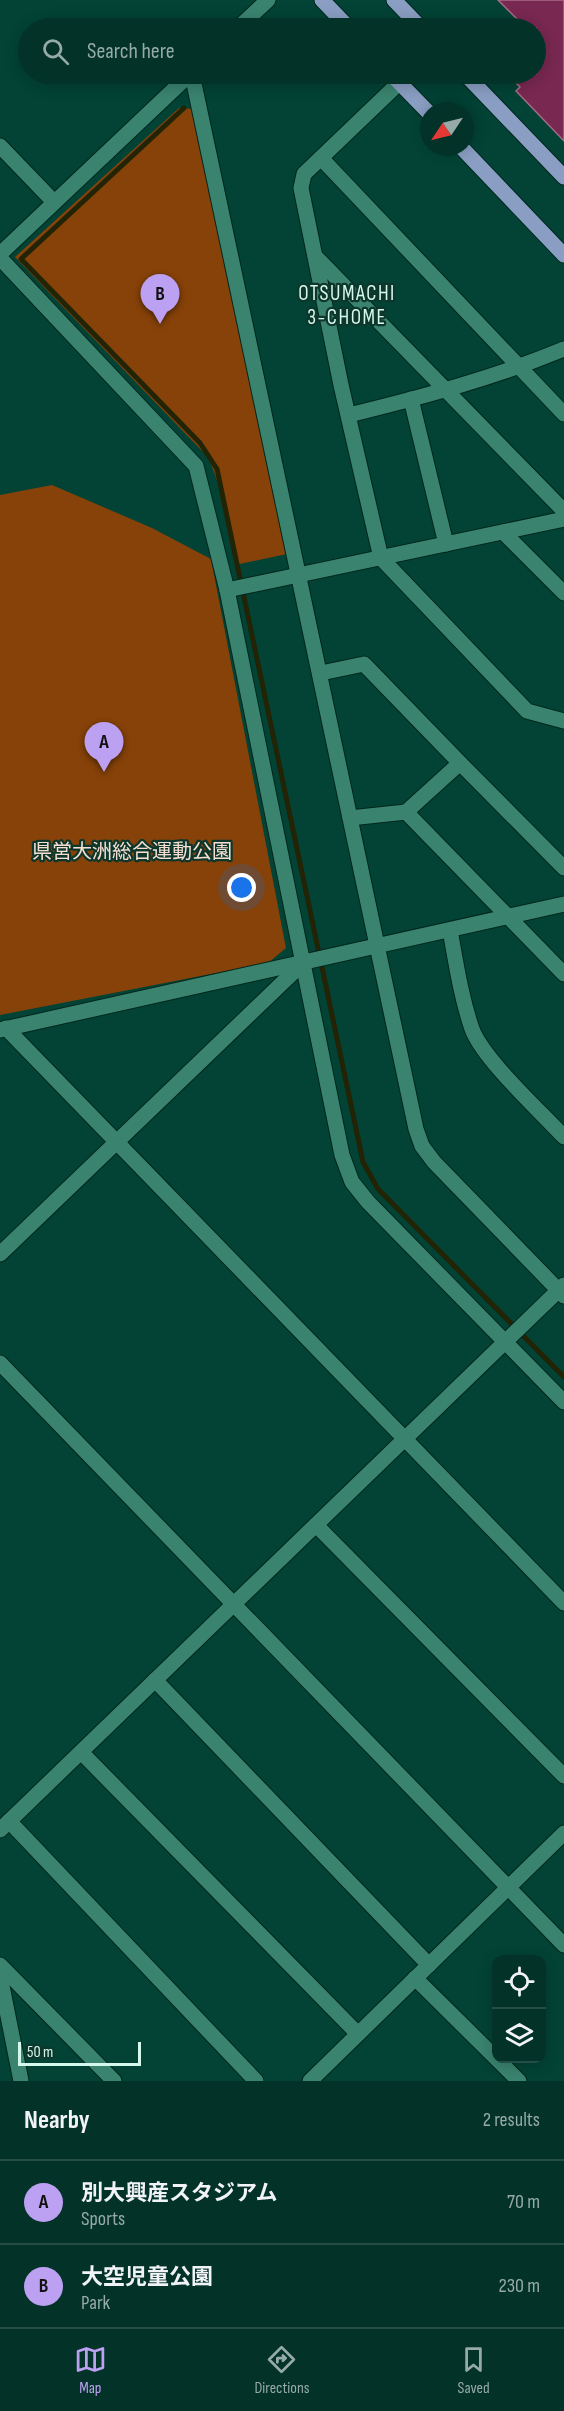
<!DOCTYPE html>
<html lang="en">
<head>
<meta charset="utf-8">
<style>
  :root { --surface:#023228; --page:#0c3a30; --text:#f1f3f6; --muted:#96aaa8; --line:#234d45; --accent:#bca0f2 }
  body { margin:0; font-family:"Sofia Sans Condensed","Noto Sans JP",sans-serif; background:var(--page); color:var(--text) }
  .controls { position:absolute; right:18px; bottom:18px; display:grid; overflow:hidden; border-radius:12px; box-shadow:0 3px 15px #0003 }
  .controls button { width:54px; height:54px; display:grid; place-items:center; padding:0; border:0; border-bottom:2px solid var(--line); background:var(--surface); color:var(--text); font:30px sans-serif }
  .compass { position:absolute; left:420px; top:102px; width:54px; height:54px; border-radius:50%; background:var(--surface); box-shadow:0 3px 15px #0003; rotate:235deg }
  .scale { position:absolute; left:18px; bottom:15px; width:123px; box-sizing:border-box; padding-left:6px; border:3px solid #d4f8ec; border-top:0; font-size:16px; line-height:21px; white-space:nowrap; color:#d4f8ec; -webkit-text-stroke:4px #0e362b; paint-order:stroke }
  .you { position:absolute; left:242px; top:888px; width:21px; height:21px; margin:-15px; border:4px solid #fff; border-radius:50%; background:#1a73e8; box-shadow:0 0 0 9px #1a73e833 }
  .badge { display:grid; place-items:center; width:39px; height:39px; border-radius:50%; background:var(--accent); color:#111; font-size:20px; font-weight:700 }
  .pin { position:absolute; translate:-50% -50px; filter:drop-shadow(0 2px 3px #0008) }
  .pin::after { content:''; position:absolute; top:32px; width:21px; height:18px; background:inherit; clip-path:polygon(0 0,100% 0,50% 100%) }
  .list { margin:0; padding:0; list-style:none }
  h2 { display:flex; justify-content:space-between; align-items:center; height:78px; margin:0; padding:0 24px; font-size:26px }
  h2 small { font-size:20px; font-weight:400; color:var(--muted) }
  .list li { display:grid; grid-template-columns:39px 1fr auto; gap:18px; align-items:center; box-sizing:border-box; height:84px; padding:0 24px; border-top:2px solid var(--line) }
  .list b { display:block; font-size:22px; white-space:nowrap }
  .list p { margin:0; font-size:20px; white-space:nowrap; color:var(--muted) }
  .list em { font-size:20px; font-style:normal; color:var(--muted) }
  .icon { flex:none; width:33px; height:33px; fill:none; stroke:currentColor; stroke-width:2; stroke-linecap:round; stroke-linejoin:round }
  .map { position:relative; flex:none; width:564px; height:2081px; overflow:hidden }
  .search { position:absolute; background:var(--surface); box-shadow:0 3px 15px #0003; left:18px; right:18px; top:18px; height:66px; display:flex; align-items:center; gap:15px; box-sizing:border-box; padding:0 21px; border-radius:33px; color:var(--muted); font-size:22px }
  .sheet { height:246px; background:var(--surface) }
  nav { display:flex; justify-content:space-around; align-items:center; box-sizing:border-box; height:84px; border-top:2px solid var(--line); background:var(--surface); font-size:16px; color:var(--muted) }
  nav a { display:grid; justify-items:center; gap:3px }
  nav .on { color:var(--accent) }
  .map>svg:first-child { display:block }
  .green { fill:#864208 }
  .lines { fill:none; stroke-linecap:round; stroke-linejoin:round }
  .stream { stroke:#222405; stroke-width:5 }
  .building { fill:#792851; stroke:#a76d86; stroke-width:1.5 }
  .minor-casing { stroke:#00271d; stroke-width:17 }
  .major-casing { stroke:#00271d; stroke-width:17 }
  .minor { stroke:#3a846f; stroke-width:15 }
  .major { stroke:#899ec2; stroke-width:15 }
  .labels { text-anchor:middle; stroke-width:4.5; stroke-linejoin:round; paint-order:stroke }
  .park-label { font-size:20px; fill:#f5dfd2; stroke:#0e362b }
  .neighbourhood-label { font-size:21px; letter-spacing:1.5px; fill:#d4f8ec; stroke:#0e362b }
</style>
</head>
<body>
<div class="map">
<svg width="564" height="2081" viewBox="0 0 564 2081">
  <rect width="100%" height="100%" fill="#024335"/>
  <g class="green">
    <path d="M179 108 194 109 287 554 235 565C233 540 219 474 206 455L15 257Z"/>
    <path d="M52 485 152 528 211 559 286 948 268 963 0 1015V495Z"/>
  </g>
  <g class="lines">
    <path class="stream" d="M184 108 21 259 200 443 217 469 363 1162 378 1189 564 1377"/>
  </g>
  <path class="building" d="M498 0H564V141L516 91 520 87 507 74H536V28H526Z"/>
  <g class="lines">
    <defs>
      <g id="minor">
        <path d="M238 28 268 0"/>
        <path d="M192 74 416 1129 422 1146 434 1162 564 1296"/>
        <path d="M400 82 304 174 301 188 341 385 381 558 527 711 564 721"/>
        <path d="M0 146 54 202"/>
        <path d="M321 158 564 414"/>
        <path d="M0 254 190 74"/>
        <path d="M315 256 564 511"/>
        <path d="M0 258 196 466 227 590 342 1155 352 1182 368 1202 564 1402"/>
        <path d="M411 399 446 544"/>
        <path d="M349 415C422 397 494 378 564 349"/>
        <path d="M503 532 564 593"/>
        <path d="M227 590 564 519"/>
        <path d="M321 673 364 664 460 763"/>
        <path d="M406 812 564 974"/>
        <path d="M350 818 406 812 460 763 564 868"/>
        <path d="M450 930C456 963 461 997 472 1029 483 1059 540 1111 564 1137"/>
        <path d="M6 1028 564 1603"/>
        <path d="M0 1030 564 904"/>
        <path d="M0 1254 303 963"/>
        <path d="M0 1363 564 1945"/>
        <path d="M316 1525 564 1776"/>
        <path d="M155 1680 429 1965"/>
        <path d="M81 1752 358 2034"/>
        <path d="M9 1821 256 2081"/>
        <path d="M0 1830 564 1285"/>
        <path d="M0 1965 114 2081"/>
        <path d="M0 1976 21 2081"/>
        <path d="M415 1978 519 2081"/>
        <path d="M310 2081 564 1833"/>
      </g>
      <g id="major">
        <path d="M322 0 349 28"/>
        <path d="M394 0 421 28"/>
        <path d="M391 74 429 113"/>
        <path d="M465 74 564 177"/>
        <path d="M461 147 564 255"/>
      </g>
    </defs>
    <use href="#minor" class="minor-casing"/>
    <use href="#major" class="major-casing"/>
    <use href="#minor" class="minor"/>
    <use href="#major" class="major"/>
  </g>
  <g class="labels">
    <g class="park-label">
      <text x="132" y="858">県営大洲総合運動公園</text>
    </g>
    <g class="neighbourhood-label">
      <text x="347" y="300">OTSUMACHI<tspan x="347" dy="24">3-CHOME</tspan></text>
    </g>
  </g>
</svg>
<div class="controls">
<button><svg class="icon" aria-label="locate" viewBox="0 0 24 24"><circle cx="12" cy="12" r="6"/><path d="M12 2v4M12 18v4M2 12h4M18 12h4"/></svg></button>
<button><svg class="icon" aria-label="layers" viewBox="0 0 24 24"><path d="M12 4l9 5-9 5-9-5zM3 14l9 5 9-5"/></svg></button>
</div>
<svg class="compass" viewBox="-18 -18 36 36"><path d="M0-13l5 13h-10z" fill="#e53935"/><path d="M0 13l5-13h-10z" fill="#96aaa8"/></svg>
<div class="scale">50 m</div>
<div class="you"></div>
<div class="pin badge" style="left:104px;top:772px">A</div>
<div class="pin badge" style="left:160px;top:324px">B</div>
<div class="search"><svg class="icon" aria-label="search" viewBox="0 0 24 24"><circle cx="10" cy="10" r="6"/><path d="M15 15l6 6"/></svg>Search here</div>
</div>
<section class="sheet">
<h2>Nearby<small>2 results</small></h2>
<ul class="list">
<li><span class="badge">A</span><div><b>別大興産スタジアム</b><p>Sports</p></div><em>70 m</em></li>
<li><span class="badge">B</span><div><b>大空児童公園</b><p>Park</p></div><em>230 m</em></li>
</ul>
</section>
<nav>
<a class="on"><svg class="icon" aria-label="map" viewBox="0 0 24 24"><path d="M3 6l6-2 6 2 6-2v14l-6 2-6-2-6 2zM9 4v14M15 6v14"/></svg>Map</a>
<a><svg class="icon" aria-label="directions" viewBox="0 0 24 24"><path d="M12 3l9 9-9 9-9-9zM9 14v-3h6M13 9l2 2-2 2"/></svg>Directions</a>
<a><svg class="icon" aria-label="saved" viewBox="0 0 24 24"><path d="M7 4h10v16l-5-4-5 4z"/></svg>Saved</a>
</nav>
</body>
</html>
